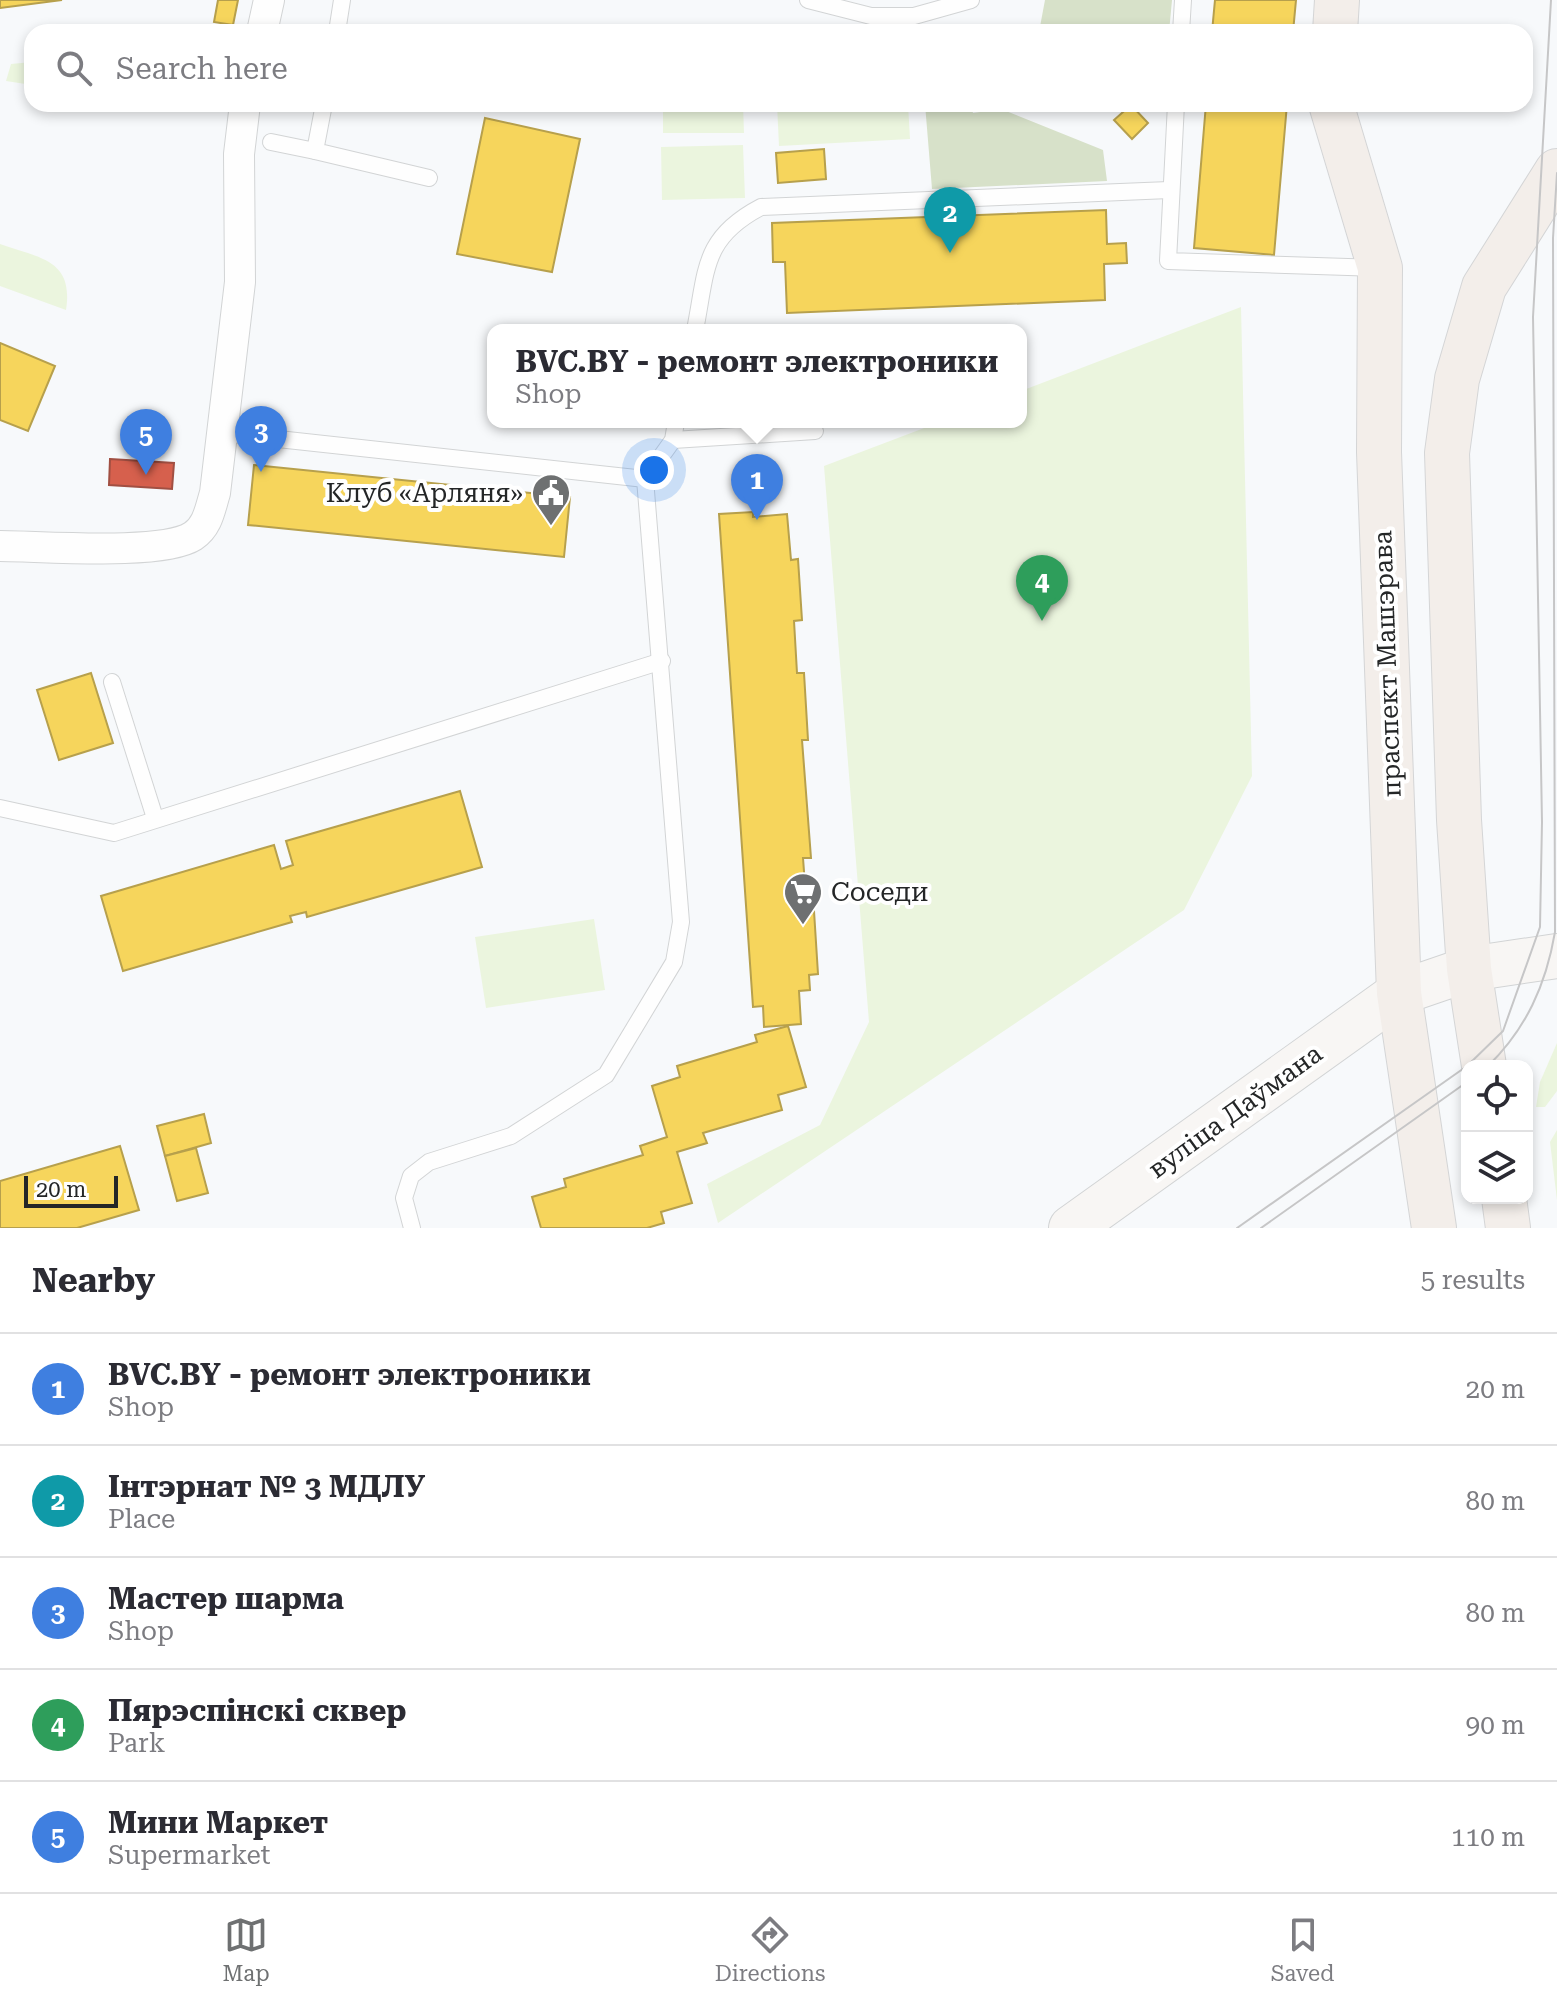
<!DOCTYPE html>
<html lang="en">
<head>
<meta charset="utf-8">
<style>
  :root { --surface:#fff; --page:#f7f7f7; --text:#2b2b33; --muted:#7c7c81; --line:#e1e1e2; --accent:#6e7071 }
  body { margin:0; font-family:"Roboto Serif",serif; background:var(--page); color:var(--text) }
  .controls { position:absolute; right:24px; bottom:24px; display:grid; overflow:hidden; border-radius:16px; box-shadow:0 4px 12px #0003 }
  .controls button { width:72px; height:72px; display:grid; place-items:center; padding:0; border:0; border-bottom:2px solid var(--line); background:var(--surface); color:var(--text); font:40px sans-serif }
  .scale { position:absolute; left:24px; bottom:20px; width:94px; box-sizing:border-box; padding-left:8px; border:4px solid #242627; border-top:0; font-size:22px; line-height:28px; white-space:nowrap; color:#242627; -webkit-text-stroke:6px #fff; paint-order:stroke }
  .you { position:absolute; left:654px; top:470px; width:28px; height:28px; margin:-20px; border:6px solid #fff; border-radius:50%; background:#1a73e8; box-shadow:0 0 0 12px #1a73e833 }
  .badge { display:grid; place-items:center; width:52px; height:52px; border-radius:50%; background:var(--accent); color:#fff; font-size:26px; font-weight:700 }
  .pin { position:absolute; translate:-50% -66px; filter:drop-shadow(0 2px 4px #0008) }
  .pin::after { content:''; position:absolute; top:42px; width:28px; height:24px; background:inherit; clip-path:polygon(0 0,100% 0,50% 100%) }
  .popup { position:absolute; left:487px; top:324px; width:540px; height:104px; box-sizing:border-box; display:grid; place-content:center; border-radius:16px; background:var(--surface); filter:drop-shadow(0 2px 6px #0005); font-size:26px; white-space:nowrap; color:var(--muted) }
  .popup b { font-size:30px; color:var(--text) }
  .popup::after { content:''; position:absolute; left:50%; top:100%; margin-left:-16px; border:16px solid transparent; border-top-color:var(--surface) }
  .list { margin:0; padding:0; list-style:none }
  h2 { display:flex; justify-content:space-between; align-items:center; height:104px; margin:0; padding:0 32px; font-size:34px }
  h2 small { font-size:26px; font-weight:400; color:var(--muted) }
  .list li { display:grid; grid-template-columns:52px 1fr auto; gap:24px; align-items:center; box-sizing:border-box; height:112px; padding:0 32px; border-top:2px solid var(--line) }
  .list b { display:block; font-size:30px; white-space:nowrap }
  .list p { margin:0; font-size:26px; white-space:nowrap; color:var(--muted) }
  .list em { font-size:26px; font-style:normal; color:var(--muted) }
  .icon { flex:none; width:44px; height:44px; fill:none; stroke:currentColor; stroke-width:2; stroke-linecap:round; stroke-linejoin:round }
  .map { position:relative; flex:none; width:1557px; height:1228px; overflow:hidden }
  .search { position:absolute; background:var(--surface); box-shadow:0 4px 12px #0003; left:24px; right:24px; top:24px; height:88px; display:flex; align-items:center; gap:20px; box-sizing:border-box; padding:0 28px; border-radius:24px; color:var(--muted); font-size:30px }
  .sheet { height:664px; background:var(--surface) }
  nav { display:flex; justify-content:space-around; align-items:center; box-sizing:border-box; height:112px; border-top:2px solid var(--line); background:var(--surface); font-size:22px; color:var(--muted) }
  nav a { display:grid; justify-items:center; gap:4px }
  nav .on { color:var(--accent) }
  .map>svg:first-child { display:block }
  .green { fill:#ebf5de }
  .forest { fill:#d7e1c9 }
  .homes { fill:#f6d55c; stroke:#b7a04c; stroke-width:2 }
  .shops { fill:#d6604d; stroke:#a14f42; stroke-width:2 }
  .industry { fill:#8c8c6e; stroke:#6d6d59; stroke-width:2 }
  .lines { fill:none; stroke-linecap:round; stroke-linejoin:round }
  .lane-casing { stroke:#d2d4d5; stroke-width:18 }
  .street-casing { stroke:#d2d4d5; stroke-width:32 }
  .secondary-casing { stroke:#d2d4d5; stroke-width:46 }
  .primary-casing { stroke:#d4d5d6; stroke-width:46 }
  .lane { stroke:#fefefe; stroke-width:16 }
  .street { stroke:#fefefe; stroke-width:30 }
  .secondary { stroke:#f8f6f4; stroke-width:44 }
  .primary { stroke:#f3eeea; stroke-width:44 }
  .tram { stroke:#c6c6c7; stroke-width:2 }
  .labels { text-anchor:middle; stroke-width:8; stroke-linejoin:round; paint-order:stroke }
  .poi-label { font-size:26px; fill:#242627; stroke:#fff; text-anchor:end }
  .street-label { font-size:26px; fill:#242627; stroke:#fff }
</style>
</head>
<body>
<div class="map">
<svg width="1557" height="1228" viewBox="0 0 1557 1228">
  <rect width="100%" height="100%" fill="#f7f9fb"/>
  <g class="green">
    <path d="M32 62V85L6 81 11 64Z"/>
    <path d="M663 104H743L744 133H663Z"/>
    <path d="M777 104H908L910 139 779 146Z"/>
    <path d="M743 145 745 198 662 200 661 147Z"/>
    <path d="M0 244C39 258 74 259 66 310L0 286Z"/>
    <path d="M1241 307 1252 776 1184 910 718 1223 707 1184 820 1125 869 1022 824 466 940 422H1021V391Z"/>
    <path d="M594 919 605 990 486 1008 475 937Z"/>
    <path d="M1557 1043V1091L1545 1107H1536L1540 1082Z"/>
    <path d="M1557 1130V1200L1550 1142Z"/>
  </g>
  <g class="forest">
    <path d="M1045 0H1172L1169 32H1039Z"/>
    <path d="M925 104H971L973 113 1001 109 1103 150 1107 181 932 189Z"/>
  </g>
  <g class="homes">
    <path d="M0 0H62L0 8Z"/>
    <path d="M218 0H238L233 25 214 22Z"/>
    <path d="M1215 0H1296L1293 32H1212Z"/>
    <path d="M1206 104H1287L1274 255 1194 248Z"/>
    <path d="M1131 105 1148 123 1132 139 1114 120Z"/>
    <path d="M485 118 580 139 552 272 457 254Z"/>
    <path d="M824 149 826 179 778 183 776 153Z"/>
    <path d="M1106 210 1107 244 1126 243 1127 263 1104 264 1105 300 787 313 785 262H773L772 223Z"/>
    <path d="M0 343 55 366 28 431 0 420Z"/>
    <path d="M254 465 570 497 564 557 248 525Z"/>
    <path d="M753 512V517L787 514 791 560 798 559 802 620 794 621 797 673H804L808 740H802L811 858H803L807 912 814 911 818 974 809 975 810 990 799 991 801 1024 764 1027 763 1006 753 1007 719 514Z"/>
    <path d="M91 673 113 743 59 760 37 690Z"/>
    <path d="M460 791 482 867 307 917 306 912 290 916 292 922 123 971 101 896 274 845 281 869 293 865 286 841Z"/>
    <path d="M788 1026 806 1087 778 1095 782 1110 703 1133 707 1143 677 1152 692 1203 661 1212 664 1223 647 1228H541L532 1197 566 1187 564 1179 643 1155 640 1146 667 1137 652 1086 680 1077 677 1066 757 1042 755 1035Z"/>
    <path d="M204 1114 211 1143 165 1156 157 1126Z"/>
    <path d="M120 1146 139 1210 77 1228H0V1181Z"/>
    <path d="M196 1148 208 1193 177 1201 165 1156Z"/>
  </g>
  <path class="shops" d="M110 459 174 463 172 489 109 485Z"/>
  <path class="industry" d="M543 26 561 32H539Z"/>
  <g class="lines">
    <defs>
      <g id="lane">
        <path d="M808 0 871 16H914L971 0"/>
        <path d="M337 32 342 0"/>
        <path d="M1181 32 1183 0"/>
        <path d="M324 104 315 151 429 178"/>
        <path d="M1176 104 1168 261 1379 268"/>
        <path d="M271 142 315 151"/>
        <path d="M695 330C707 270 702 238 761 207L1169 190"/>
        <path d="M223 433 645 479"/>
        <path d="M673 440 815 431"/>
        <path d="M112 682 155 818"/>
        <path d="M0 808 114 833 662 661"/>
        <path d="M412 1228 404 1198 411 1176 429 1162 511 1136 606 1075 674 962 681 922 645 479 673 440 676 422"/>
      </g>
      <g id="street">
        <path d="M262 32 269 0"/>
        <path d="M0 546C41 546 162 556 193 536 208 526 210 509 215 493L240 282 239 154 245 104"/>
      </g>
      <path id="secondary" d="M1071 1228 1399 993 1469 969 1557 956"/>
      <g id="primary">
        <path d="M1335 32 1337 0"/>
        <path d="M1331 104 1380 268 1379 452 1399 993 1434 1228"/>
        <path d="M1484 1066 1469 969 1459 820 1447 453 1457 379 1484 287 1557 171"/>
        <path d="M1504 1198 1508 1228"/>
      </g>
    </defs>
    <use href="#lane" class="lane-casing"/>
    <use href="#street" class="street-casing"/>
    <use href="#secondary" class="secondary-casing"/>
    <use href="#primary" class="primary-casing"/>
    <use href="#lane" class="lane"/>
    <use href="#street" class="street"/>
    <use href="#secondary" class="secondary"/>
    <use href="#primary" class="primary"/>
    <g class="tram">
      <path d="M1467 1066 1503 1031 1540 927 1542 822 1533 317 1551 0"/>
      <path d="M1488 1066C1526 1029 1546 985 1555 932L1553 238 1557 173"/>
      <path d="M1237 1228 1467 1066"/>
      <path d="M1261 1228 1467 1082"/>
    </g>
  </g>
  <defs>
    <symbol id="civic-pin" viewBox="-11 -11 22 30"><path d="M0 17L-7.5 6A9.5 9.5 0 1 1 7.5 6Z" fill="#6e7071" stroke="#fff"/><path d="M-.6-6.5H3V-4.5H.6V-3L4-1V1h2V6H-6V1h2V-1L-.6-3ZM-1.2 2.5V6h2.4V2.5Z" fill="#fff"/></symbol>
    <symbol id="supermarket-pin" viewBox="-11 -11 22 30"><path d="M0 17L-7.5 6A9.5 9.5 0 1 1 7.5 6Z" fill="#6e7071" stroke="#fff"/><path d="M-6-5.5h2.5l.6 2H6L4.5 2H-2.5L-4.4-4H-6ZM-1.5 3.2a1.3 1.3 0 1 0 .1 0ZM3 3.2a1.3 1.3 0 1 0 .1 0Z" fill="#fff"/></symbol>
  </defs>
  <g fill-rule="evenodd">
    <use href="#civic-pin" x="529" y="471" width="44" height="60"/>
    <use href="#supermarket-pin" x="781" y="870" width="44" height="60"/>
  </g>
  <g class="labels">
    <g class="poi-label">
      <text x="523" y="502">Клуб «Арляня»</text>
      <text x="831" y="901" text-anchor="start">Соседи</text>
    </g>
    <g class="street-label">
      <text transform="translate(1387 664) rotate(-92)" y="9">праспект Машэрава</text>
      <text transform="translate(1235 1111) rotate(-36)" y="9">вуліца Даўмана</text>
    </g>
  </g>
</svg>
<div class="controls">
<button><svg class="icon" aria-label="locate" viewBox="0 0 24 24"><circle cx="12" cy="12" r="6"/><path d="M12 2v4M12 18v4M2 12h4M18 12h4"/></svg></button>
<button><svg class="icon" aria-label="layers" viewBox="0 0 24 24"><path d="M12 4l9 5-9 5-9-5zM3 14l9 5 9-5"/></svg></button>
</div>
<div class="scale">20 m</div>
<div class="you"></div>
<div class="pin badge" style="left:757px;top:520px;background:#3f7fe0">1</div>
<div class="popup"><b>BVC.BY - ремонт электроники</b>Shop</div>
<div class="pin badge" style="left:950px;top:253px;background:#0f9aa8">2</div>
<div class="pin badge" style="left:261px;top:472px;background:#3f7fe0">3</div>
<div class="pin badge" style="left:1042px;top:621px;background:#2e9e5b">4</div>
<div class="pin badge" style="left:146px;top:475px;background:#3f7fe0">5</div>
<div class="search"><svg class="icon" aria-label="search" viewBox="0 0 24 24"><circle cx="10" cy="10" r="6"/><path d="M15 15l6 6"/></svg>Search here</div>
</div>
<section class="sheet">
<h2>Nearby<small>5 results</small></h2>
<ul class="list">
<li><span class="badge" style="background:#3f7fe0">1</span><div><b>BVC.BY - ремонт электроники</b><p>Shop</p></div><em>20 m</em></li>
<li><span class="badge" style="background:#0f9aa8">2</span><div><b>Інтэрнат № 3 МДЛУ</b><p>Place</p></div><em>80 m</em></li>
<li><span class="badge" style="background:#3f7fe0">3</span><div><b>Мастер шарма</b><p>Shop</p></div><em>80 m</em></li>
<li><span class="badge" style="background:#2e9e5b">4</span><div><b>Пярэспінскі сквер</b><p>Park</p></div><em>90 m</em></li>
<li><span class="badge" style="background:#3f7fe0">5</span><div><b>Мини Маркет</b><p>Supermarket</p></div><em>110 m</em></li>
</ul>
</section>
<nav>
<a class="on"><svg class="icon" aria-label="map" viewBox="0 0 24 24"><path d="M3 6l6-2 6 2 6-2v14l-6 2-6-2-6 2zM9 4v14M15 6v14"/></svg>Map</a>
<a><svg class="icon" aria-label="directions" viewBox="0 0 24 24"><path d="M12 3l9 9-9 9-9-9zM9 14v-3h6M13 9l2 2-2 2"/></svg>Directions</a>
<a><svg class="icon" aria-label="saved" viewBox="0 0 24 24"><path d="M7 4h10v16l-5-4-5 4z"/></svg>Saved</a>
</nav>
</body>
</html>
